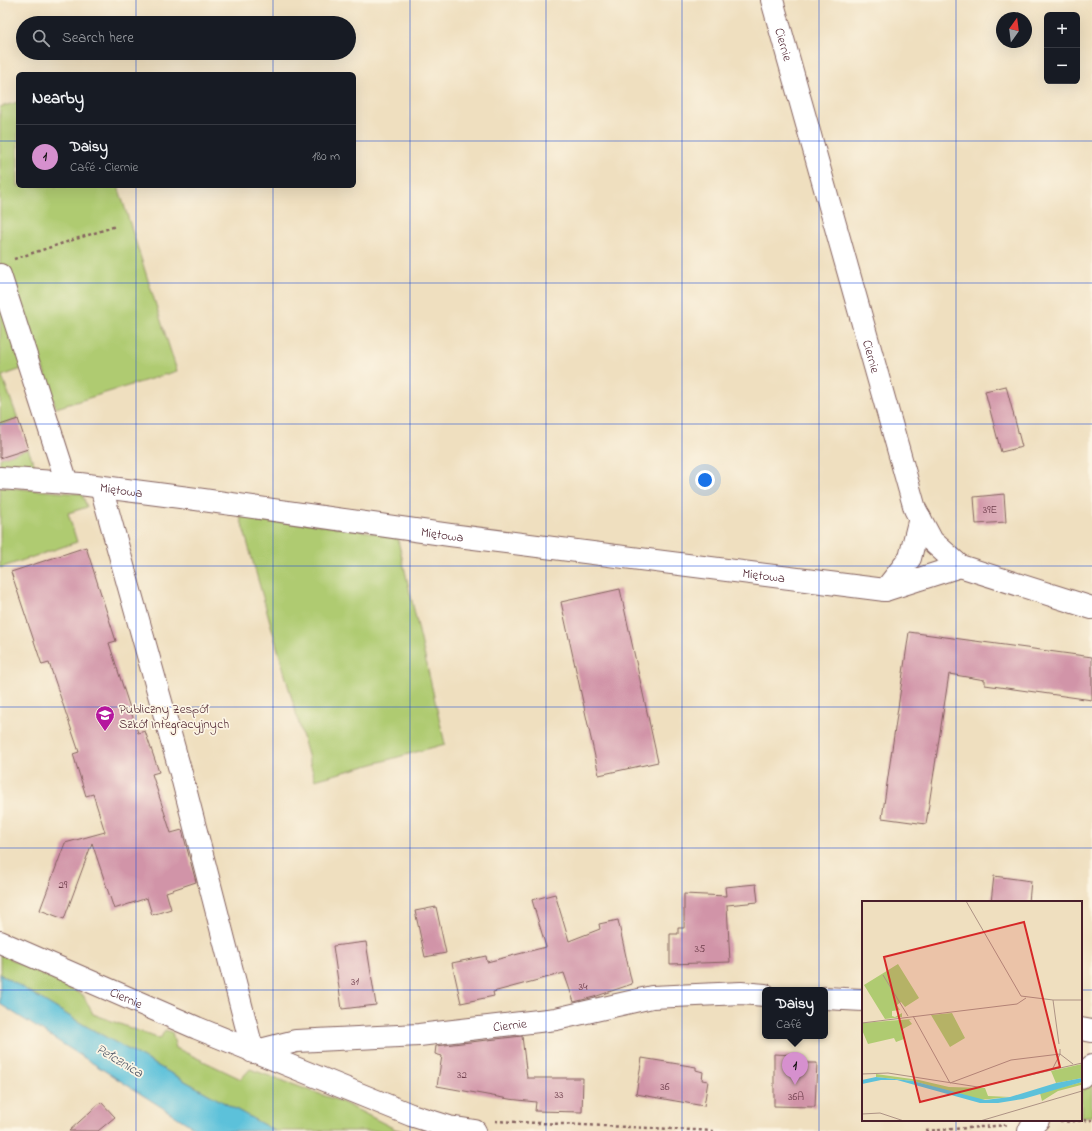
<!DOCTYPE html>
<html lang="en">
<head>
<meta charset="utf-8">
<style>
  :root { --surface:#171b24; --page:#20242c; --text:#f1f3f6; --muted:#9ea1a6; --line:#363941; --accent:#d690ce }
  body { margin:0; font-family:"Indie Flower",sans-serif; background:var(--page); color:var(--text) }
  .controls { position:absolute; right:12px; top:12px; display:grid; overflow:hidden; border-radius:6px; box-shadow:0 4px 16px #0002 }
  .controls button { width:36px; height:36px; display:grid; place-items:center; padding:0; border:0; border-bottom:1px solid var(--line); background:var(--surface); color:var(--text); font:20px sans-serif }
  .compass { position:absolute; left:996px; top:12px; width:36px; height:36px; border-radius:50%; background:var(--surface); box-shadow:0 4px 16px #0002; rotate:14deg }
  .you { position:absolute; left:705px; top:480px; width:14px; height:14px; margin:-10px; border:3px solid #fff; border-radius:50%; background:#1a73e8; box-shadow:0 0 0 6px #1a73e833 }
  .badge { display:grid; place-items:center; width:26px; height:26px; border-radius:50%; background:var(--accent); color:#111; font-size:13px; font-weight:700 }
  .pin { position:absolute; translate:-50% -33px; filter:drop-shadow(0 1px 2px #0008) }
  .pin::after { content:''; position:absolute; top:21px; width:14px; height:12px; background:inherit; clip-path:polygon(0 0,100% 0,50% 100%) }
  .popup { position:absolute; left:762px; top:987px; width:66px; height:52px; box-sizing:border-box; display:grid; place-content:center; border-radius:6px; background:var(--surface); filter:drop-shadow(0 1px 3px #0005); font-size:13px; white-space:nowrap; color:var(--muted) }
  .popup b { font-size:15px; color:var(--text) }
  .popup::after { content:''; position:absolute; left:50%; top:100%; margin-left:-8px; border:8px solid transparent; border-top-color:var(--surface) }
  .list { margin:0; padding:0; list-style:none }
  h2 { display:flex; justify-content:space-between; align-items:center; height:52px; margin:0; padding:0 16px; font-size:17px }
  h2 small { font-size:13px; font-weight:400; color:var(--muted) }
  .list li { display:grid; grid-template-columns:26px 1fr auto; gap:12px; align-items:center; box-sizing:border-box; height:64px; padding:0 16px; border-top:1px solid var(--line) }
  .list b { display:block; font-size:15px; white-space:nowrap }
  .list p { margin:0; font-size:13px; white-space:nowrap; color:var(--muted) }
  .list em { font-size:13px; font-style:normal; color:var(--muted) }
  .icon { flex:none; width:22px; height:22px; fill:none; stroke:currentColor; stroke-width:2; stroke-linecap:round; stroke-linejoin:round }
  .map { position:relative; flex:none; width:1092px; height:1131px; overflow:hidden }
  .search { position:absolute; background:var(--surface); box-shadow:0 4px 16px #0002; left:16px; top:16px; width:340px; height:44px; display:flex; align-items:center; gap:10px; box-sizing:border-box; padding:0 14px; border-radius:22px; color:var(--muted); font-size:15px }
  .panel { position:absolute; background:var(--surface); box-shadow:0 4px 16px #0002; left:16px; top:72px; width:340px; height:116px; border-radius:6px }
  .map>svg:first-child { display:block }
  .green { fill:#afcb71; stroke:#7c754e }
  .water { fill:#5cc1da; stroke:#537082 }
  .building { fill:#d194a8 }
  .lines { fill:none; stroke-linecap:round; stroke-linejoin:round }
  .minor-casing { stroke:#84625f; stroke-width:24 }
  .path { stroke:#84625f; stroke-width:2.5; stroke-dasharray:3 3; stroke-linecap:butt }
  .minor { stroke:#fff; stroke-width:22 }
  .grid { fill:none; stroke:#1d4ed8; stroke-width:1; stroke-opacity:0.55 }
  .labels { text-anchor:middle; stroke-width:3.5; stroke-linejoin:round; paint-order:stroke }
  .number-label { font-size:11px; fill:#6c3c4a }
  .street-label { font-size:13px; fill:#4a1f2b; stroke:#fcf5e5 }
  .poi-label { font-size:13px; fill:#4a1f2b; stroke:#fcf5e5; text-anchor:start }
  .water-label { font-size:14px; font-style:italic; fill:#505868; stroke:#fcf5e5 }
  .inset-road { fill:none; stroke:#ad9284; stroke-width:1 }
  .view { fill:#d62828; fill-opacity:0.15; stroke:#d62828; stroke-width:2 }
  .inset-edge { fill:none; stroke:#4a1f2b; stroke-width:2 }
</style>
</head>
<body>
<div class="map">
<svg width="1092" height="1131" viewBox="0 0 1092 1131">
  <rect width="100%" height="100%" fill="#fcf5e5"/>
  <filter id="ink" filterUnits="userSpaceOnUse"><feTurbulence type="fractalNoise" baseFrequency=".025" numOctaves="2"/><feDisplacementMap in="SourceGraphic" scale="8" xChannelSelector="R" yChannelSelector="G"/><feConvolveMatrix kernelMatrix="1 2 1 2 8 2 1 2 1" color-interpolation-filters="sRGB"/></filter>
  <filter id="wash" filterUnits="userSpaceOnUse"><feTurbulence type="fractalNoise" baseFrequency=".012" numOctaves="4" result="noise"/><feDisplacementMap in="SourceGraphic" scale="16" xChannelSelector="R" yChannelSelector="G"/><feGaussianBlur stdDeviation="0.9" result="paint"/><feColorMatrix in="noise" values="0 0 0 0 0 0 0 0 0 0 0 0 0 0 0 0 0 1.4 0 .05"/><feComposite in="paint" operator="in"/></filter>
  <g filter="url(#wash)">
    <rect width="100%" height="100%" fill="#efdfbf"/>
    <g class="green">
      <path d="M18 102V186H118L177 371 56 408 41 362 2 376 18 419 0 425V107Z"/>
      <path d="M28 449 35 466 18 475 0 473V458Z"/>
      <path d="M0 487 82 494 87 507 68 513 77 542 0 568Z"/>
      <path d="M239 513 397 536 445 744 315 780Z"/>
      <path d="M0 954 83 995 93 1014 160 1039 165 1030 172 1032 176 1048 241 1079 250 1069 342 1102 395 1129 403 1131H275L84 1025 0 974Z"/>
      <path d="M1092 1082V1116L1081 1117V1092Z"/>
    </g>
    <path class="water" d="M0 974 84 1025 275 1131H199L0 1004Z"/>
    <g id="blocks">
      <g class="building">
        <path d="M1006 386 1022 447 1001 452 985 391Z"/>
        <path d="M18 419 28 449 0 458V425Z"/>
        <path d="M1004 494 1006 522 976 524 974 497Z"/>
        <path d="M86 547 116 641 109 643 138 733 145 731 159 772 152 774 171 833 182 830 196 882 166 892 171 909 152 915 147 898 114 909 92 843 64 919 40 910 65 843 105 832 93 794 86 796 73 754 79 752 49 663 42 665 11 572Z"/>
        <path d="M620 589 658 762 599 775 561 602Z"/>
        <path d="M909 632 1092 657V700L985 685V680L949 674 926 824 882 818Z"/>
        <path d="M994 876 1031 881 1029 902H991Z"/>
        <path d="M756 884 758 902 727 905 730 962 670 964V934H678V928H684V894L726 896 725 887Z"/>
        <path d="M555 894 569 941 600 929 599 924 618 920 632 984 594 997 574 1002 564 973 493 992 494 996 461 1003 452 963 486 956 487 962 546 947 532 900Z"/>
        <path d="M436 907 446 953 425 957 415 911Z"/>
        <path d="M366 942 376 1005 342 1009 333 946Z"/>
        <path d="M522 1036 527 1078H583L582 1112 535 1111 536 1102 509 1099 437 1086 442 1056 435 1054 436 1046Z"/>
        <path d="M774 1054 795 1055V1063H817L815 1107 774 1106Z"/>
        <path d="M642 1058 696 1067V1070L703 1072 702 1080 708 1081 704 1106 636 1094Z"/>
        <path d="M101 1102 115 1117 98 1131H69Z"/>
      </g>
    </g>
  </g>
  <g filter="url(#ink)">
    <use href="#blocks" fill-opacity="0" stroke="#84625f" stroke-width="1"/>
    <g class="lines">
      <defs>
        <g id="minor">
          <path id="s1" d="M772 0 915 509 932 541 960 566 1092 608"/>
          <path d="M0 275 67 483"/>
          <path id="s2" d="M0 478 80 484 196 499 450 535 885 590 960 566"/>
          <path id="s3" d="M101 487 182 777 253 1052 296 1041 419 1035 556 1019 652 997 741 993 765 995"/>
          <path d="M885 590 910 558 920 518"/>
          <path id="s4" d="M0 942 197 1028 411 1115 449 1127 475 1131"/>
          <path d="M825 998 863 1000"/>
          <path d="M1081 1029 1092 1031"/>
          <path d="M1081 1077 1092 1066"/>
          <path d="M1029 1131 1031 1127 1038 1120"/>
        </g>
      </defs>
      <use href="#minor" class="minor-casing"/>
      <g class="path">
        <path d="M14 259 116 226"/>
        <path d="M495 1121 716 1131"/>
        <path d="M1060 1122 1092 1120"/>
        <path d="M926 1131 1009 1125"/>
      </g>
      <use href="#minor" class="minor"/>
    </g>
  </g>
  <path class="grid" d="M136 0V23M273 0V23M410 0V1131M546 0V1131M682 0V1131M819 0V1131M956 0V902M136 53V74M273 53V74M0 141H18M354 141H1092M136 186V1131M273 186V1131M0 283H1092M0 424H1092M0 566H1092M0 707H1092M0 848H1092M0 990H863M1081 990H1092M956 1120V1131"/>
  <defs>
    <symbol id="school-pin" viewBox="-11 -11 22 30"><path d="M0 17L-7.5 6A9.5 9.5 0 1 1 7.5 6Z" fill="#b5179e" stroke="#fcf5e5"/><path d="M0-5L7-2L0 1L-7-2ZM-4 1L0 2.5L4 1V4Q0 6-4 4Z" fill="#fff"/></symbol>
  </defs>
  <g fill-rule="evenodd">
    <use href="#school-pin" x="94" y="704" width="22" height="30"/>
  </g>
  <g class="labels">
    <g class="number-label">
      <text x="990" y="513">39E</text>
      <text x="63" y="888">29</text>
      <text x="700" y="952">35</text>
      <text x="355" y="985">31</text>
      <text x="583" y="990">34</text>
      <text x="462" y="1078">32</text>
      <text x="665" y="1090">36</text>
      <text x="559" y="1098">33</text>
      <text x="796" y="1100">36A</text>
    </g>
    <g class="street-label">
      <text dy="5" stroke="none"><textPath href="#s1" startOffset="46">Ciernie</textPath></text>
      <text dy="5" stroke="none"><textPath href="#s1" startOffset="370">Ciernie</textPath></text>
      <text dy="5" stroke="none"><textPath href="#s2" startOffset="122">Miętowa</textPath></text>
      <text dy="5" stroke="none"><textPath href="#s2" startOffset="446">Miętowa</textPath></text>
      <text dy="5" stroke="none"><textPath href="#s2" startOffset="770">Miętowa</textPath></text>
      <text dy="5" stroke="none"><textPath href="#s4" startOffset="138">Ciernie</textPath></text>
      <text dy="5" stroke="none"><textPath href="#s3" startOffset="844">Ciernie</textPath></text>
    </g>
    <g class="poi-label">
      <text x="119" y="713">Publiczny Zespół<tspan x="119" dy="15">Szkół Integracyjnych</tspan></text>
    </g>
    <g class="water-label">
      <text transform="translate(120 1060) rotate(31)" y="5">Pełcznica</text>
    </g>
  </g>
  <g transform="translate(862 901)">
    <rect width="220" height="220" fill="#efdfbf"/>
    <path d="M36 63 57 97 43 106 39 101 35 104 38 109 30 110V115L33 116 40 112V116L23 118 2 84ZM90 112 103 137 88 146 69 114ZM50 118 47 119 50 123 39 129 42 138 34 141 32 137 6 143 0 129V122ZM220 163V177L194 182 189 170ZM14 173 57 179 87 186 123 187 126 195 148 196 117 199 51 180 14 176ZM220 181V186L219 184 196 190 180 200 178 192Z" fill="#afcb71"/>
    <path d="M14 176 51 180 123 199 148 196 194 182 220 177V181L161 198 136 202H118L35 179H19L0 183V179Z" fill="#5cc1da"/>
    <path class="inset-road" d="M104 0 159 95 191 99H220M21 74 46 115M191 99 197 143M51 115 88 182 149 159 198 153 190 169M0 122 155 103 164 97M198 148V153L211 163M0 173 26 172 116 186 220 162M0 213 18 212 42 220M118 220 220 190"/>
    <path class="view" d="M162 21 198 166 58 201 22 56Z"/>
    <rect width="220" height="220" class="inset-edge"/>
  </g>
</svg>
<div class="controls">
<button>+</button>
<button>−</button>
</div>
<svg class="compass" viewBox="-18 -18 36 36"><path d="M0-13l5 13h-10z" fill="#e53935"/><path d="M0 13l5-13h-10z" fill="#9ea1a6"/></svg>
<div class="you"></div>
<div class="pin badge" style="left:795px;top:1085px">1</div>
<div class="popup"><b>Daisy</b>Café</div>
<div class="search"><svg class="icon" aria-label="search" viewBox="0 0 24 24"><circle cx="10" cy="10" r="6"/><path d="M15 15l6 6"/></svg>Search here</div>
<section class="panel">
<h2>Nearby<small></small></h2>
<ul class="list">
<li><span class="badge">1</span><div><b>Daisy</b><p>Café · Ciernie</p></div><em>180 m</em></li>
</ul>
</section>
</div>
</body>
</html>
